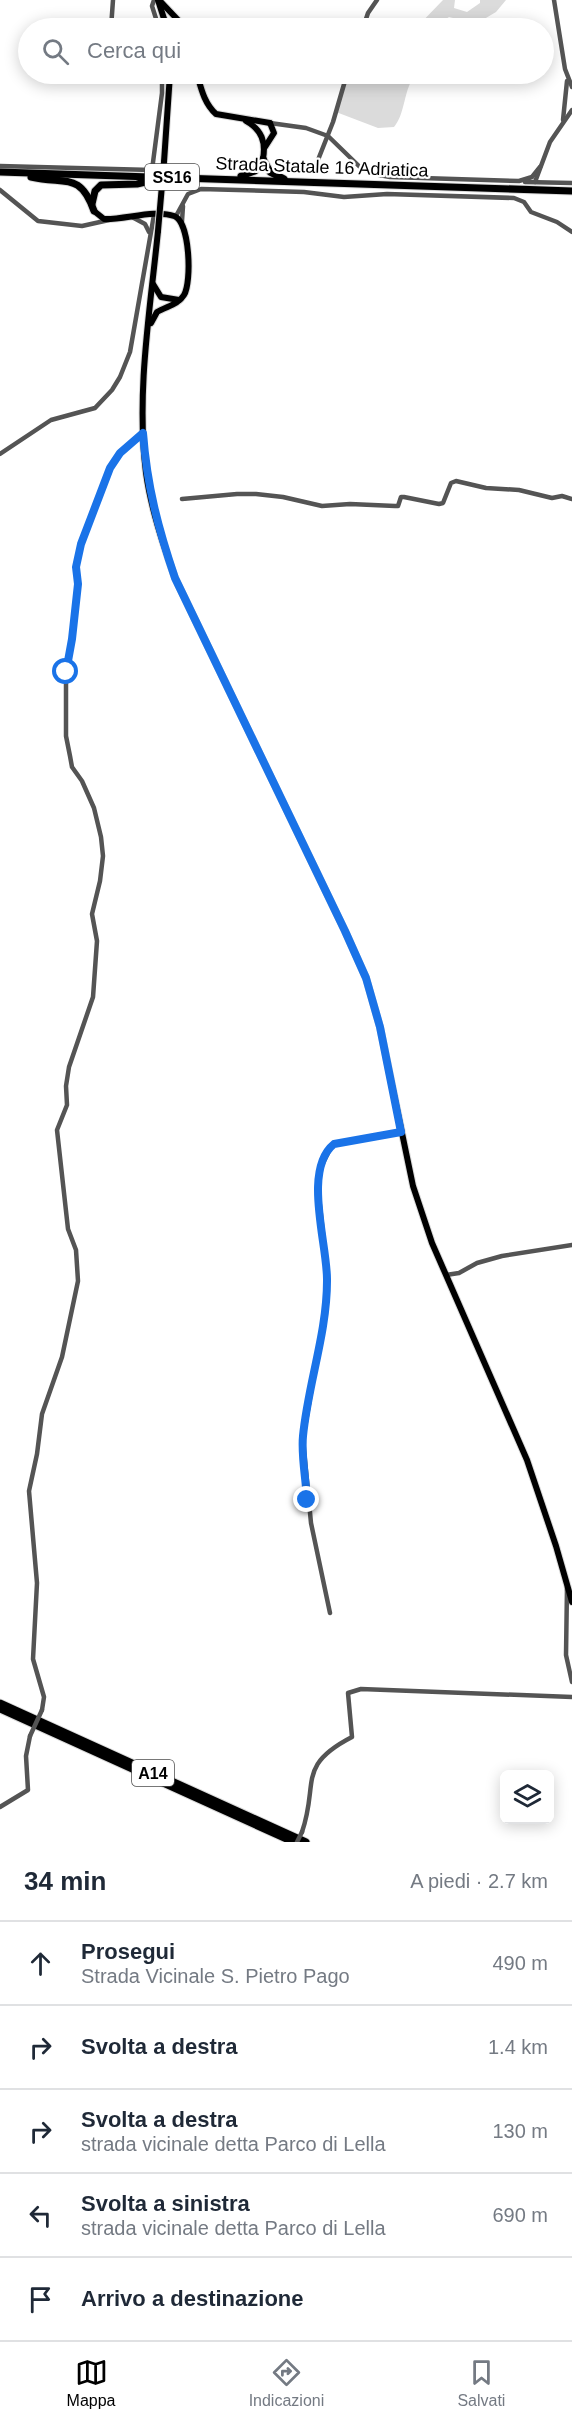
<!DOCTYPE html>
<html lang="it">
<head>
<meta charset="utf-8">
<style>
  :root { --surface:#fff; --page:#f2f2f3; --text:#1f2937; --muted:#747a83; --line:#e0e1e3; --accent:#000 }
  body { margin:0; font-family:Helvetica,sans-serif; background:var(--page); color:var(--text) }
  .controls { position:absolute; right:18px; bottom:18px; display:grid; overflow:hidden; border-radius:9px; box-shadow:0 3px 15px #0003 }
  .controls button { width:54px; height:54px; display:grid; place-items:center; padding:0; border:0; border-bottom:2px solid var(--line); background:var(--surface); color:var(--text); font:30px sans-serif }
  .stop { position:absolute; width:18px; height:18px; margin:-14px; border:4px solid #1a73e8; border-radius:50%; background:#fff }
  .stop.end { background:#1a73e8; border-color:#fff; box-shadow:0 2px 6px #0008 }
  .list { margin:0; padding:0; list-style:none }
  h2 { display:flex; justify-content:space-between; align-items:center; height:78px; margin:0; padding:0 24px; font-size:26px }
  h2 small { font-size:20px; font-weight:400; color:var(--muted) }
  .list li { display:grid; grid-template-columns:39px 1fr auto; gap:18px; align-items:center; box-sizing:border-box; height:84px; padding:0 24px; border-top:2px solid var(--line) }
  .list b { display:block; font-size:22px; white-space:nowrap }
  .list p { margin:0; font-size:20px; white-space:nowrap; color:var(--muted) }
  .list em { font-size:20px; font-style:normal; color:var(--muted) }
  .icon { flex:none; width:33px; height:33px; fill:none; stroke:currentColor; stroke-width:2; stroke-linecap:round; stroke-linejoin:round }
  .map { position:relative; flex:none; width:572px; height:1842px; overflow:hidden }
  .search { position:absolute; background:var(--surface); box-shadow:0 3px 15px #0003; left:18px; right:18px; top:18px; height:66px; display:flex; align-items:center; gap:15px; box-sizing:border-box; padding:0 21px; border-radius:33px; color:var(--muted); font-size:22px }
  .sheet { height:498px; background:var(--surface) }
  nav { display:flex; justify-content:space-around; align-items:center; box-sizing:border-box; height:84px; border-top:2px solid var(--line); background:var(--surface); font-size:16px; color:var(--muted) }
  nav a { display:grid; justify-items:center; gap:3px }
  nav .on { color:var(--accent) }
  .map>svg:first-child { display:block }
  .green { fill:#dbdbdb }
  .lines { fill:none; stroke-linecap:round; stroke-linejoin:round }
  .major-casing { stroke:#dbdbdb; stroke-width:8 }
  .highway-casing { stroke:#dbdbdb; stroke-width:9 }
  .minor { stroke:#545454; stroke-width:4.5 }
  .major { stroke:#000; stroke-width:6 }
  .highway { stroke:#000; stroke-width:7 }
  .major-bridge-casing { stroke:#dbdbdb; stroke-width:8; stroke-linecap:butt }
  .minor-bridge { stroke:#545454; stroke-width:4.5 }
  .major-bridge { stroke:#000; stroke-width:6 }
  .route { stroke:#1a73e8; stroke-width:8 }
  .labels { text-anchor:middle; stroke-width:4.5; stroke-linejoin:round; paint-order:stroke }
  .shield { fill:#fff; stroke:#4c4c4c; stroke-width:1.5 }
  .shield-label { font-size:16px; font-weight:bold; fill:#000 }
  .street-label { font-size:18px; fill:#000; stroke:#fff }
</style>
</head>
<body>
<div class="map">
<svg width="572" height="1842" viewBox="0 0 572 1842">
  <rect width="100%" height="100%" fill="#fff"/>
  <g class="green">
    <path d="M443 0H455L454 8 467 12 480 3V0H506L496 12 469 28H464L457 19 449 17 432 28H416Z"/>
    <path d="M349 74H416C403 89 406 113 394 127L378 128 336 112Z"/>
  </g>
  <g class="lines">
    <defs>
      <g id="major">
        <path d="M158 0 167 28"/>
        <path d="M159 0 178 20 181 28"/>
        <path d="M166 23 178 28"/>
        <path d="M197 74C201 88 204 103 216 114L270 123"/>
        <path d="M246 121C262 130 266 142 263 159"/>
        <path d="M265 147 274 133 270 123"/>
        <path d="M164 162 170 74"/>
        <path d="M94 211 104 219C124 220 155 209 174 216 190 221 192 282 184 295 178 305 167 306 157 312L151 323"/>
        <path d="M158 231C150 311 136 393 146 473 151 509 163 544 175 578L345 931 366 978 380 1027 413 1186 432 1243 527 1460 556 1546 572 1602"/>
        <path d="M153 284 161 297 179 300"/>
      </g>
      <g id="highway">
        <path d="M263 159 270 172 284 179"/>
        <path d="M0 172 572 191"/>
        <path d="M241 176 255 171 263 159"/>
        <path d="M31 177C65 185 80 171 94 211"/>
        <path d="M92 204 95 191 101 185 137 184 150 181"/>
        <path d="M0 1703 306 1842"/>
        <path d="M0 1709 293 1842"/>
      </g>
    </defs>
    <use href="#major" class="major-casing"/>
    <use href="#highway" class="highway-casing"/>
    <g class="minor">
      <path d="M154 0 152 6 159 28"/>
      <path d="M554 0 565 69 572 87"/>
      <path d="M111 28 113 0"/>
      <path d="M363 28 368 13 377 0"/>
      <path d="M563 120 567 81"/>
      <path d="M270 123 306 128 328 136 362 169 374 174 390 177 519 181 532 177 540 167"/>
      <path d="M0 166 152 170 162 93V74"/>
      <path d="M314 170 333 122 347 74"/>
      <path d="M525 182 572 183"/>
      <path d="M535 182 550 142 572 110"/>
      <path d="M0 190 38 221 82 226 109 220"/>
      <path d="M176 216 188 194 201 189 304 192 344 197 387 194 514 198 524 202 531 212 557 222 572 232"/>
      <path d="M132 217 145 224 149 232"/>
      <path d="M182 221 183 206"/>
      <path d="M0 454 51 420 95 408 112 390 120 377 130 352 154 215"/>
      <path d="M182 499 237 494H256L283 497 322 506 350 504 395 506H398L401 497H404L439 504 443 503 451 483 456 481 486 488 519 490 552 498 562 496 572 499"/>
      <path d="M446 1275 459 1273 477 1263 502 1256 572 1245"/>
      <path d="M567 1587 566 1655 572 1682"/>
      <path d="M330 1613 311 1523 303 1439 325 1311 328 1280 318 1187 321 1167 332 1145 401 1132"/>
      <path d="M42 1710 44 1697 33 1659 37 1583 29 1491 37 1454 42 1414 62 1357 78 1281 76 1250 68 1229 57 1130 67 1105 66 1086 69 1067 93 997 97 941 92 914 100 881 103 856 101 837 94 808 82 781 72 767 70 756 66 736V672L72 639 78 584 76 567 81 544 110 468 120 453 143 433"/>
      <path d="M0 1807 28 1790 26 1756 30 1736"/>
      <path d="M302 1832C319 1783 296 1766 352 1737L348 1693 361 1689 572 1697"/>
    </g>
    <use href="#major" class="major"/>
    <use href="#highway" class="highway"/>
    <defs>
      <path id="major-bridge" d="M158 231 164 162"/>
    </defs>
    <use href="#major-bridge" class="major-bridge-casing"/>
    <g class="minor-bridge">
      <path d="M30 1736 42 1710"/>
      <path d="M297 1842 302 1832"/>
    </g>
    <use href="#major-bridge" class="major-bridge"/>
  </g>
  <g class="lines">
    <path class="route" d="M66 672 72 639 78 584 76 567 81 544 110 468 120 453 143 433C147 486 158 528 175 578L345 931 366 978 380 1027 401 1132 334 1144C302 1170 328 1246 327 1281 327 1333 308 1384 303 1436 301 1456 306 1479 307 1500"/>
  </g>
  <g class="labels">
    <g class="shield">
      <rect x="145" y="164" width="54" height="26" rx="4.5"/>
      <rect x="132" y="1760" width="42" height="26" rx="4.5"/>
    </g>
    <g class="shield-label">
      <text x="172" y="183">SS16</text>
      <text x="153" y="1779">A14</text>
    </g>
    <g class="street-label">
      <text transform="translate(322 167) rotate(2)" y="6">Strada Statale 16 Adriatica</text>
    </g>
  </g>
</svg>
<div class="controls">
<button><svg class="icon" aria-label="layers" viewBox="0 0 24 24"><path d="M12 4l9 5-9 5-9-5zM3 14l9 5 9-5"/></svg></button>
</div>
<div class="stop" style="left:66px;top:672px"></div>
<div class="stop end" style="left:307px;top:1500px"></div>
<div class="search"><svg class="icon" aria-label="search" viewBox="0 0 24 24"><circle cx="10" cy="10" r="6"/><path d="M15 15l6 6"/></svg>Cerca qui</div>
</div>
<section class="sheet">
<h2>34 min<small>A piedi · 2.7 km</small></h2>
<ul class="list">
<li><svg class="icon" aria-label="ahead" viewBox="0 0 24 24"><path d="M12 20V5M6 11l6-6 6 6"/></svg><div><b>Prosegui</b><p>Strada Vicinale S. Pietro Pago</p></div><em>490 m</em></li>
<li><svg class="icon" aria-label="right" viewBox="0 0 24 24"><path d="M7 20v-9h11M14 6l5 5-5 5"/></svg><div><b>Svolta a destra</b></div><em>1.4 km</em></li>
<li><svg class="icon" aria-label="right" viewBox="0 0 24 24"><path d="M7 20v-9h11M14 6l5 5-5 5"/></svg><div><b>Svolta a destra</b><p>strada vicinale detta Parco di Lella</p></div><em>130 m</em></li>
<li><svg class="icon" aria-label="left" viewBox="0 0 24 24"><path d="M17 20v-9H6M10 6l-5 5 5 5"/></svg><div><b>Svolta a sinistra</b><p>strada vicinale detta Parco di Lella</p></div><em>690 m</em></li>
<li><svg class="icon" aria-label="arrive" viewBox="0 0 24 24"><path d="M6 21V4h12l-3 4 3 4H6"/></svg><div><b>Arrivo a destinazione</b></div></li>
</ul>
</section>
<nav>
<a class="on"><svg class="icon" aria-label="map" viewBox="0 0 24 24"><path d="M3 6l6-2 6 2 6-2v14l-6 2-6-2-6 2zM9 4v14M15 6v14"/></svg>Mappa</a>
<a><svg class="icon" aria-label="directions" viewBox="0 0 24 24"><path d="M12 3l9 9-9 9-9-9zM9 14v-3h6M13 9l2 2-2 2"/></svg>Indicazioni</a>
<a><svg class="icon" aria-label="saved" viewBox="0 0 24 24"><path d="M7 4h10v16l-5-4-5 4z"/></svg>Salvati</a>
</nav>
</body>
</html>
